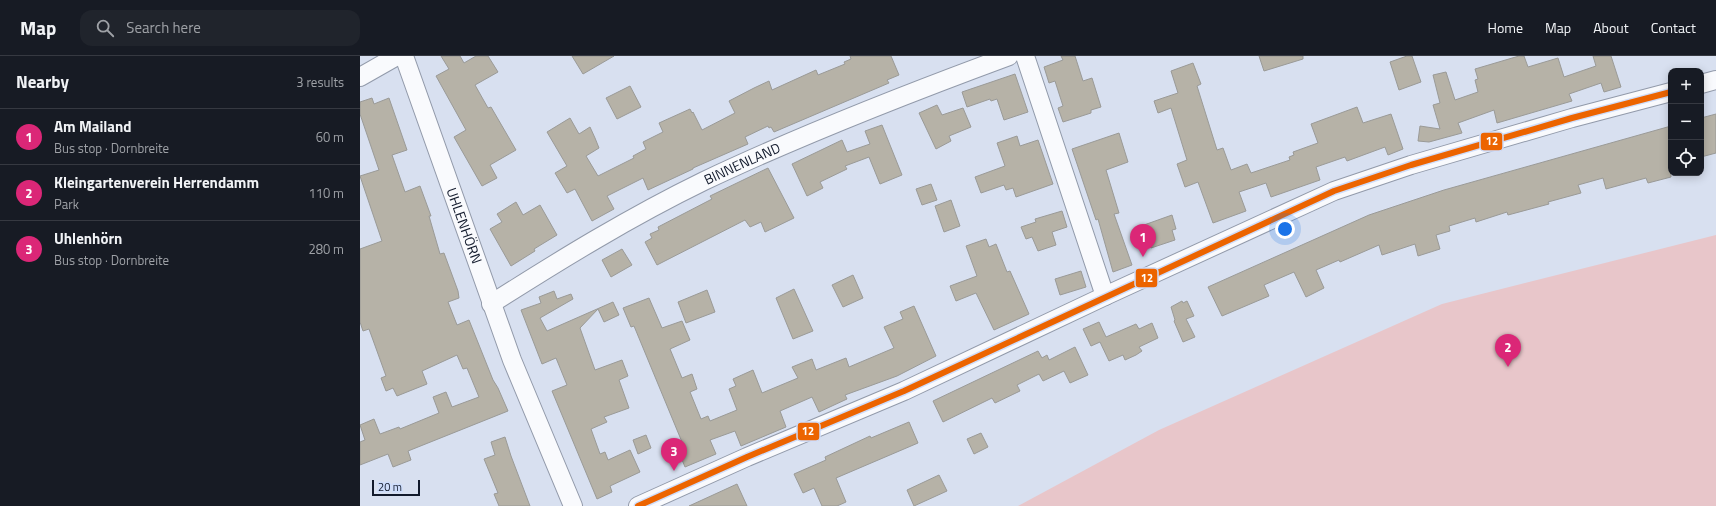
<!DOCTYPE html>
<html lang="en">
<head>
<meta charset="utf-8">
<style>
  :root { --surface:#171b24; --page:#20242c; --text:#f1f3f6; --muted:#9ea1a6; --line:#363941; --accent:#db2777 }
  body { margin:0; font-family:"Titillium Web",sans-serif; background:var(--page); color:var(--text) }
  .controls { position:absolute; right:12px; top:12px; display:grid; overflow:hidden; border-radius:8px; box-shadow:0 2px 10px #0003 }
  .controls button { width:36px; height:36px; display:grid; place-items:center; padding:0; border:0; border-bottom:1px solid var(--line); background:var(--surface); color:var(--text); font:20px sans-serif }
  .scale { position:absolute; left:12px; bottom:10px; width:48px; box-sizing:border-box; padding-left:4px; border:2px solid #121a2c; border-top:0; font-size:11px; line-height:14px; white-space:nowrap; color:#121a2c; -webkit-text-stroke:3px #ceddfb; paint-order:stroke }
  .you { position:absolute; left:925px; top:173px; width:14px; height:14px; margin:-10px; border:3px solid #fff; border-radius:50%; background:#1a73e8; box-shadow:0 0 0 6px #1a73e833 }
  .badge { display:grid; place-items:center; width:26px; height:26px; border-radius:50%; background:var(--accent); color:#fff; font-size:13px; font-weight:700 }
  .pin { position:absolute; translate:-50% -33px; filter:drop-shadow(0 1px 2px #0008) }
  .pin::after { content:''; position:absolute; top:21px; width:14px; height:12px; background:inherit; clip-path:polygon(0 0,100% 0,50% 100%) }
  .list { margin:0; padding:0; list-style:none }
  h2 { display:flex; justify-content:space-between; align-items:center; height:52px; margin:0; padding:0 16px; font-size:17px }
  h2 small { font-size:13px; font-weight:400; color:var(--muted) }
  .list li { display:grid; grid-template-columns:26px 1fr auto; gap:12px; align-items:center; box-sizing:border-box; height:56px; padding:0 16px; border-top:1px solid var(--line) }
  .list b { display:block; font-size:15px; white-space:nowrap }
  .list p { margin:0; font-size:13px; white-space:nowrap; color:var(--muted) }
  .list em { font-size:13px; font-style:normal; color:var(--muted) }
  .icon { flex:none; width:22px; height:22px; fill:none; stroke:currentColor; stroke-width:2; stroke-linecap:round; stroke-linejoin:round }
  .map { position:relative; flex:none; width:1356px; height:450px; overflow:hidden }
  header { display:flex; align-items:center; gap:24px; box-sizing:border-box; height:56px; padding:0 20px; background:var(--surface); border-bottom:1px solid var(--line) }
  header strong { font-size:19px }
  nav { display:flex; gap:22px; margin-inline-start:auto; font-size:14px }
  .search { width:280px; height:36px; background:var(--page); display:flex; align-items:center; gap:10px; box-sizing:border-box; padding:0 14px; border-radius:12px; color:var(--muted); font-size:15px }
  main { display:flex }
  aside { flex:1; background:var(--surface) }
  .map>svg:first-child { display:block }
  .green { fill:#e8c6ca }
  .building { fill:#b6b2a7; stroke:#9a9a97 }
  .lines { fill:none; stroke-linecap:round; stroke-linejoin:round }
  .minor-casing { stroke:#929aaa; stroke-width:20 }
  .minor { stroke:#f9fafd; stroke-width:18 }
  .bus-1-casing { stroke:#ceddfb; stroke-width:9 }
  .bus-1 { stroke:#ec6400; stroke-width:6 }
  .labels { text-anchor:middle; stroke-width:3.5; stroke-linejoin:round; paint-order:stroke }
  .street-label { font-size:14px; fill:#121a2c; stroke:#ceddfb }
  .line-badge { stroke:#ceddfb; stroke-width:1.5 }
  .badge-label { font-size:11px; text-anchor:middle; font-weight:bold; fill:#fff }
</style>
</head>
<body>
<header>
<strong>Map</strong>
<div class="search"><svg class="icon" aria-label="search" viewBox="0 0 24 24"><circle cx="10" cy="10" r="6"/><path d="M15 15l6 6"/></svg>Search here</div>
<nav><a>Home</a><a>Map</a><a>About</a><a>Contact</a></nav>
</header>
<main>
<aside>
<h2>Nearby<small>3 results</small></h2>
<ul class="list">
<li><span class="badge">1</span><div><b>Am Mailand</b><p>Bus stop · Dornbreite</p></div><em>60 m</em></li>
<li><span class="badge">2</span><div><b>Kleingartenverein Herrendamm</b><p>Park</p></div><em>110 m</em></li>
<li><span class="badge">3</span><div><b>Uhlenhörn</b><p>Bus stop · Dornbreite</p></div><em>280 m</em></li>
</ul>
</aside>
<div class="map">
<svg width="1356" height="450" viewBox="0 0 1356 450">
  <rect width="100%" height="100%" fill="#d8e0f0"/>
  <path class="green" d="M1356 179V450H658L799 374 1082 248Z"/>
  <g class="building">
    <path d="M81 0H100L104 7 116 0H128L138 16 115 29 128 52 131 51 156 94 130 109 137 122 122 130 94 81 106 74 76 20 89 13Z"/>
    <path d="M212 0H254L223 18Z"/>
    <path d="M490 0H531L539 19 527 24 529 27 414 76 411 71 409 72 408 70 385 81 388 88 333 112V113L288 134 283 122 247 140 254 153 232 165 215 133 207 137 195 117 207 110 187 76 210 62 219 78 230 71 235 82 239 92 226 100 238 120 274 102 273 100 286 93 283 86 303 76 299 67 330 53 332 57 333 56 342 74 375 57 369 45 394 32 409 25 412 34 456 14 458 19 485 8 484 6 491 3Z"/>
    <path d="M701 0H715L723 25 732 22 741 51 731 54V57L703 66 698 52 703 50 695 25 689 27 684 11 703 4Z"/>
    <path d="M899 0H943V3L904 15Z"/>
    <path d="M1047 0H1052L1061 26 1039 34 1030 6Z"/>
    <path d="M1159 0H1164L1168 11 1198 2 1204 21 1236 10 1233 0H1251L1261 31 1244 36 1241 27 1209 38 1212 45 1137 67 1134 54 1098 67 1102 77 1069 86 1058 85 1060 70 1080 73 1073 49 1080 47 1073 19 1086 16 1095 44 1118 36 1115 24 1118 23 1115 13Z"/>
    <path d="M833 7 841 28 837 30 857 94 863 92 871 114 887 108 891 117 930 104 929 101 934 99 933 96 958 87 951 68 997 51 1003 67 1031 58 1043 93 1028 99 1025 91 987 105 985 101 956 111 960 124 911 141 906 127 879 136 886 155 853 167 838 126 825 131 817 108 827 104 811 52 798 57 794 45 818 37 811 15Z"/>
    <path d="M655 18 668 56 644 64 637 43 631 45 630 43 607 51 602 36Z"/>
    <path d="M270 30 281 51 257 63 246 42Z"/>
    <path d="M12 42 14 48 29 42 47 94 32 99 45 136 60 130 71 160H69L80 198 84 197 98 235 99 242 88 246 97 269 109 264 133 324 138 332 148 355 48 395 51 404 33 411 28 398 0 409V386L5 384 0 369 14 363 20 378 39 371 40 373 79 357 73 341 86 336 92 351 119 341 107 312 103 313 97 299 62 315 67 328 37 340 33 332 26 335 21 322 26 320 9 273 3 275 0 266V193L22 185 0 120 19 114 0 58V46Z"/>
    <path d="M577 49 582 59 603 52 611 71 589 80 591 85 576 93 559 57Z"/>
    <path d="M1356 58V97L1341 101V62Z"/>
    <path d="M522 69 542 119 520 128 509 101 485 110 487 113 460 126 463 132 447 140 432 108 482 84 487 96 510 88 505 75Z"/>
    <path d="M1311 70V121L1288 127 1286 122 1246 133 1243 122 1218 129 1221 137 1188 146 1189 148 1148 159 1147 156 1116 166 1115 162 1089 170 1090 175 1076 179 1080 193 1058 200 1055 188 1022 199 1019 189 980 206 979 204 956 214 964 232 946 241 934 216 904 229 909 240 862 260 848 231 1009 159 1084 134Z"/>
    <path d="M759 77 768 106 746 114 759 157 754 158 772 209 753 216 738 163 736 164 712 93Z"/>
    <path d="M657 80 660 90 678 84 693 128 656 141 653 132 646 134 644 129 621 137 615 121 645 110 637 87Z"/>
    <path d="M408 112 434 162 405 176 401 166 390 171 385 164 297 209 285 186 292 182 290 178 299 174 298 171 352 143 350 140Z"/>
    <path d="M571 128 577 144 562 149 556 133Z"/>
    <path d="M591 144 600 170 584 176 575 150Z"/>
    <path d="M156 146 163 159 180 149 197 179 174 193 175 195 151 210 130 173 142 166 137 158Z"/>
    <path d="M702 155 707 171 692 176 696 189 678 195 672 181 666 183 661 171 676 166 675 163Z"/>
    <path d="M812 159 816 173 812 174 815 184 791 192 784 169Z"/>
    <path d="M626 183 629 191 636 188 647 216 650 215 669 258 634 274 616 237 596 245 590 230 617 220 606 190Z"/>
    <path d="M262 193 272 209 251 221 242 204Z"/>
    <path d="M721 215 726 231 700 239 695 223Z"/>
    <path d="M493 219 503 242 483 251 472 229Z"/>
    <path d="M434 233 453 275 433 283 416 242Z"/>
    <path d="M347 234 355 256 326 267 318 246Z"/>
    <path d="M194 235 197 243 211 238 213 243 180 262 187 275 253 246 259 259 244 266 238 253 220 272 235 314 262 304 268 320 259 324 269 352 244 361 247 366 231 373 240 398 245 396 248 404 270 394 280 416 250 430 252 436 237 443 192 335 207 329 196 302 182 308 161 254 181 247 179 241Z"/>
    <path d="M289 242 302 272 322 265 330 284 310 293 322 322 332 318 337 333 330 336 341 363 348 360 350 365 377 354 369 333 376 330 373 323 393 314 402 337 438 322 432 311 452 303 456 314 486 302 489 311 534 292 524 271 543 263 540 256 554 250 576 300 537 320 485 339 487 343 459 356 452 341 420 355 426 371 381 390 375 375 350 384 356 398 325 411 316 389 322 386 274 270 271 271 263 252Z"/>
    <path d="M822 245 823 247 827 245 834 260 826 263 835 281 823 286 814 265 815 264 811 251Z"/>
    <path d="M739 266 746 281 776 268 779 273 792 267 798 282 779 291 782 295 776 299 765 304 763 299 749 305 740 286 731 290 723 273Z"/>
    <path d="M715 291 728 319 710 327 704 315 683 325 679 318 657 329 660 335 635 347 632 342 583 366 573 345 678 295 682 302 687 299 689 304Z"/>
    <path d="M549 366 558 387 476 422 486 446 477 450H462L454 432 443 437 434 418 466 404 465 401 510 380 511 382Z"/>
    <path d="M621 377 628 391 614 398 607 383Z"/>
    <path d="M286 379 291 392 278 398 273 384Z"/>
    <path d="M145 381 151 400 170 450H139L134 438 138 437 124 403 135 399 131 386Z"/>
    <path d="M579 419 587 435 554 450 547 434Z"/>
    <path d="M377 428 387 450H329Z"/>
  </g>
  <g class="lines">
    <defs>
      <g id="minor">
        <path id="s1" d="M44 0 152 304 213 450"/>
        <path d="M665 0 745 240"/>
        <path d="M0 21 37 0"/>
        <path d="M1341 28 1356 24"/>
        <path id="s2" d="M131 248C200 204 270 161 344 125 443 78 546 38 649 0"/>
        <path d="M278 450 387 401 544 335 745 240 974 135 1051 109 1212 62 1311 36"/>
      </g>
    </defs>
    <use href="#minor" class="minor-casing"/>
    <use href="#minor" class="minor"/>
    <defs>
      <path id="bus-1" d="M278 450 387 401 544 335 974 135 1051 109 1212 62 1311 36"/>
    </defs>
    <use href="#bus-1" class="bus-1-casing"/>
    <use href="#bus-1" class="bus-1"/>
  </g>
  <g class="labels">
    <g class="street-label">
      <text dy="5" stroke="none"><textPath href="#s2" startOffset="288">BINNENLAND</textPath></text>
      <text dy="5" stroke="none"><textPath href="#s1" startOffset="180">UHLENHÖRN</textPath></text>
    </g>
  </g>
  <g class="line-badge">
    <rect x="1120" y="76" width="23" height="19" rx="4" fill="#ec6400"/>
    <rect x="775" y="212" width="23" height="20" rx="4" fill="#ec6400"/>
    <rect x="437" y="366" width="23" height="19" rx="4" fill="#ec6400"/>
  </g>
  <g class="badge-label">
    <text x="1132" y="89">12</text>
    <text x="787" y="226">12</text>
    <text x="448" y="379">12</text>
  </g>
</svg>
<div class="controls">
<button>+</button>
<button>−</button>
<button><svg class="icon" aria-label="locate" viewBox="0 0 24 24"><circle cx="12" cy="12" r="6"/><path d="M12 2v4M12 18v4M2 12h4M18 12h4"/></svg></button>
</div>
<div class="scale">20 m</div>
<div class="you"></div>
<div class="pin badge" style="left:783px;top:201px">1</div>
<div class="pin badge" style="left:1148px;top:311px">2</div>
<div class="pin badge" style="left:314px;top:415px">3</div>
</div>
</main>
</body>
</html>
